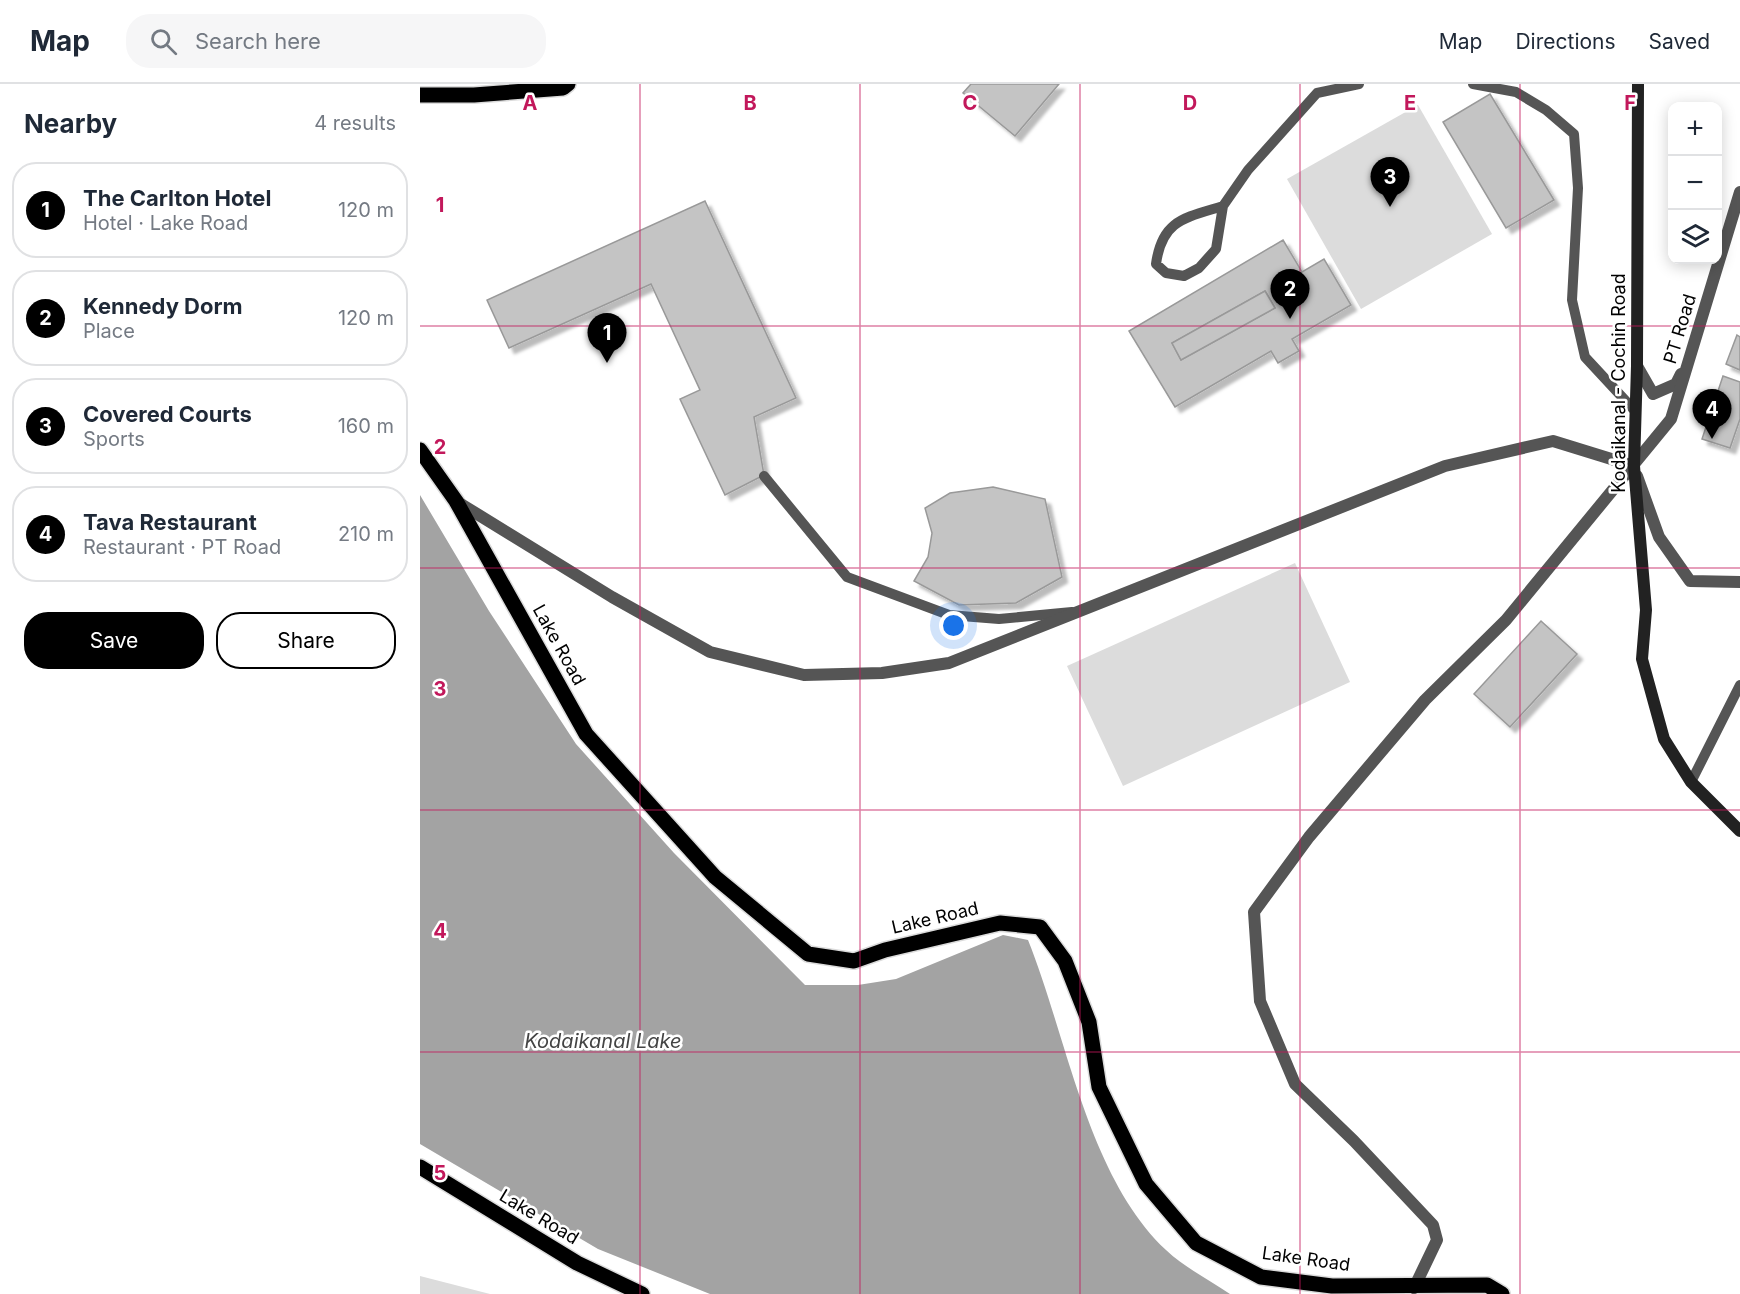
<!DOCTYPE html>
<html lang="en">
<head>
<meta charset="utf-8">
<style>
  :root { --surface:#fff; --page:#f6f6f7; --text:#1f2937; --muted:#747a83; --line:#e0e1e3; --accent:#000 }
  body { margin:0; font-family:Inter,sans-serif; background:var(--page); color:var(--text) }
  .controls { position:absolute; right:18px; top:18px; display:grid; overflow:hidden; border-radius:12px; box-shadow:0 3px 15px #0003 }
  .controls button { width:54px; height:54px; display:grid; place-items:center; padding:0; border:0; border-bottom:2px solid var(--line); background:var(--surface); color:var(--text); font:30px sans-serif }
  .you { position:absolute; left:534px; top:542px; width:21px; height:21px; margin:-15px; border:4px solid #fff; border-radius:50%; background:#1a73e8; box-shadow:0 0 0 9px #1a73e833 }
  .badge { display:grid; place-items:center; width:39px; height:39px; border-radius:50%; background:var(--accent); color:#fff; font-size:20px; font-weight:700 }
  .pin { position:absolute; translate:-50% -50px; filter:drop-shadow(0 2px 3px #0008) }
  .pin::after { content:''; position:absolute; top:32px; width:21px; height:18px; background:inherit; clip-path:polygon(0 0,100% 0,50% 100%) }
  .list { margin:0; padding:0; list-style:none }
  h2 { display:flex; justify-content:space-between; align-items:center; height:78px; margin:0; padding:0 24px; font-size:26px }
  h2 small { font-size:20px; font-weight:400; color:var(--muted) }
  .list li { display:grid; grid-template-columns:39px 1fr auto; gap:18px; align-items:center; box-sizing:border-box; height:96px; margin:0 12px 12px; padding:0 12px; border:2px solid var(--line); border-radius:24px }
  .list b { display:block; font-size:22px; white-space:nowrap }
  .list p { margin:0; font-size:20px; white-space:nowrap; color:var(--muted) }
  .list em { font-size:20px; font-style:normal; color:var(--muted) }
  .actions { display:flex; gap:12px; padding:18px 24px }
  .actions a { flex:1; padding:14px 0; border:2px solid var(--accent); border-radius:24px; text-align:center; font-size:21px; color:var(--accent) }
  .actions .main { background:var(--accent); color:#fff }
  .icon { flex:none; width:33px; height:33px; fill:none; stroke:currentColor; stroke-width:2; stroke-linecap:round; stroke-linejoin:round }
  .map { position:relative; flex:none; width:1320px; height:1210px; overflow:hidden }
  header { display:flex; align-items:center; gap:36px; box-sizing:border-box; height:84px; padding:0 30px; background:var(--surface); border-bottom:2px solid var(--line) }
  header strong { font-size:28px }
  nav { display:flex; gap:33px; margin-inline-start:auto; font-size:21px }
  .search { width:420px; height:54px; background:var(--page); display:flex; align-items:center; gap:15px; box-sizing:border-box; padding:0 21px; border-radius:24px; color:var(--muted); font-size:22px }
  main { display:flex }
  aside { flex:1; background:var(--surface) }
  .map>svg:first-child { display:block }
  .green { fill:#dcdcdc }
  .water { fill:#a3a3a3 }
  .building { fill:#c4c4c4; stroke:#999; stroke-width:1.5; fill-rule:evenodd; filter:url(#shadow) }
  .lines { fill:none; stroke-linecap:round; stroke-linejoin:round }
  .primary-casing { stroke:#dbdbdb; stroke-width:18 }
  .service { stroke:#555; stroke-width:10 }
  .minor { stroke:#555; stroke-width:12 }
  .tertiary { stroke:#555; stroke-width:12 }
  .secondary { stroke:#222; stroke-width:12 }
  .primary { stroke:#000; stroke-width:15 }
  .grid { fill:none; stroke:#c2185b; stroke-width:1.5; stroke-opacity:0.55 }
  .labels { text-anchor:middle; stroke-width:5; stroke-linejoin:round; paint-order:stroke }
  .street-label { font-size:18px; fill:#000; stroke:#fff }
  .water-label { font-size:20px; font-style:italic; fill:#444; stroke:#fff }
  .grid-label { font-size:20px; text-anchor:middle; font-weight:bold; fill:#c2185b; stroke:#fff; stroke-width:5; stroke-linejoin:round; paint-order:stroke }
</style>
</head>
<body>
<header>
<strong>Map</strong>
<div class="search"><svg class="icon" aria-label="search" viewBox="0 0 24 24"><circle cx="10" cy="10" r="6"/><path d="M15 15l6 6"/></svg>Search here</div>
<nav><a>Map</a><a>Directions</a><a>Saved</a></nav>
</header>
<main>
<aside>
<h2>Nearby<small>4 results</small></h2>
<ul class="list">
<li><span class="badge">1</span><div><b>The Carlton Hotel</b><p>Hotel · Lake Road</p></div><em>120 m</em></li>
<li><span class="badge">2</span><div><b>Kennedy Dorm</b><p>Place</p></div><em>120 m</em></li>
<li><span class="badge">3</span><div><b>Covered Courts</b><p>Sports</p></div><em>160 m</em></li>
<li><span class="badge">4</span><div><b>Tava Restaurant</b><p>Restaurant · PT Road</p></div><em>210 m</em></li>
</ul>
<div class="actions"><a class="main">Save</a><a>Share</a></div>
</aside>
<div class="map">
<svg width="1320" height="1210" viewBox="0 0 1320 1210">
  <defs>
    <filter id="shadow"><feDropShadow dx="5.5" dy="5.5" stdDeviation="1.5" flood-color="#0004"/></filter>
  </defs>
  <rect width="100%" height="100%" fill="#fff"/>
  <g class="green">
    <path d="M998 21 1072 150 941 225 867 95Z"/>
    <path d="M875 479 930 598 703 702 647 582Z"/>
    <path d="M0 1192 70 1210H0Z"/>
  </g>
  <path class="water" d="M0 411 69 527 156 660 254 769 385 901H438L476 895 583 851 608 856C647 953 668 1093 746 1166 764 1183 789 1196 810 1210H290L178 1165 0 1060Z"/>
  <g class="building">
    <path d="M551 0H639L595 52 543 9Z"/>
    <path d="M1070 10 1134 116 1086 144 1023 38Z"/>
    <path d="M285 117 376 314 334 333 344 391 305 411 260 315 280 306 231 200 89 264 67 216Z"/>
    <path d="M863 156 882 188 904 175 931 221 872 255 879 267 858 279 851 267 755 323 709 247ZM845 207 855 224 761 276 752 259Z"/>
    <path d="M845 207 855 224 761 276 752 259Z"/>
    <path d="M1317 251 1320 253V286L1306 280Z"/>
    <path d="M1303 292 1320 298V335L1310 364 1282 355Z"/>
    <path d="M573 403 625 415 642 493 596 519 539 521 494 497 508 473 512 449 505 424 530 409Z"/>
    <path d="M1121 537 1157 570 1090 643 1054 610Z"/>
  </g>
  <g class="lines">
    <defs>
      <g id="primary">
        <path d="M0 11H54L143 4 148 0"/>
        <path d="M0 366 36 417 166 650 295 793 388 870 434 877 465 866 580 839 620 843 645 877 669 938 679 1003 726 1100 776 1159 841 1193 912 1202 1067 1201 1082 1210"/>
        <path d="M0 1083 157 1179 222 1210"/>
      </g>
    </defs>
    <use href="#primary" class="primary-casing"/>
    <g class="service">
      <path d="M1053 0 1096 8 1126 26 1154 50 1158 104 1152 216 1165 273 1216 328"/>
      <path d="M803 122C764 134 742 136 736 180L746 189 764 192 779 184 796 165 803 122 828 86 897 9 939 0"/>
      <path d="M344 392 427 493 529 531 579 535 652 528"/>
      <path d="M1271 698 1320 601"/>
    </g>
    <g class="minor">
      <path d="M1217 282 1233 310 1256 300 1261 290"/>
      <path d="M36 417 192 513 290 568 384 591 462 589 529 579 1025 382 1133 357 1214 382"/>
      <path d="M994 1204 1017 1156 1013 1141 934 1057 875 1000 840 917 834 828 889 753 1005 616 1086 536 1251 335 1320 108"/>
    </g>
    <path class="tertiary" d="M1217 392 1239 453 1270 497 1320 498"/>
    <path class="secondary" d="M1218 0 1217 282 1214 382 1226 526 1222 575 1244 655 1271 698 1320 747"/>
    <use href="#primary" class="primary"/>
  </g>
  <path class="grid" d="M220 0V1210M440 0V1210M660 0V1210M880 0V1210M1100 0V1210M0 242H1320M0 484H1320M0 726H1320M0 968H1320"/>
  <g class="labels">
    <g class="street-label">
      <text transform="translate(1260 245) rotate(-73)" y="6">PT Road</text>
      <text transform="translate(1199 299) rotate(-90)" y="6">Kodaikanal - Cochin Road</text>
      <text transform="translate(139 561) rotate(61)" y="6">Lake Road</text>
      <text transform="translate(515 834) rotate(-13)" y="6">Lake Road</text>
      <text transform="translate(119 1133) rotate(31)" y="6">Lake Road</text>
      <text transform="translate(886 1175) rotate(8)" y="6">Lake Road</text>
    </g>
    <g class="water-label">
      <text x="183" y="964">Kodaikanal Lake</text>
    </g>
  </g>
  <g class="grid-label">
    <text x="110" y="26">A</text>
    <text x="330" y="26">B</text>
    <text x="550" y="26">C</text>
    <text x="770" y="26">D</text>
    <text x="990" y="26">E</text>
    <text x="1210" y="26">F</text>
    <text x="20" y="128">1</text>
    <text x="20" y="370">2</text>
    <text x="20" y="612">3</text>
    <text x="20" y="854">4</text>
    <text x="20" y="1096">5</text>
  </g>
</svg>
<div class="controls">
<button>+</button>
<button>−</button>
<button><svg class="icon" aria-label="layers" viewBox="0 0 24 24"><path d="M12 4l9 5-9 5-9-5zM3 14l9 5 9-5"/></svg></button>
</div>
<div class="you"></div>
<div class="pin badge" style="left:187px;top:279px">1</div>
<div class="pin badge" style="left:870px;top:235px">2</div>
<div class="pin badge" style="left:970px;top:123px">3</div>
<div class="pin badge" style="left:1292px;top:355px">4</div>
</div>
</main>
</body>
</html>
